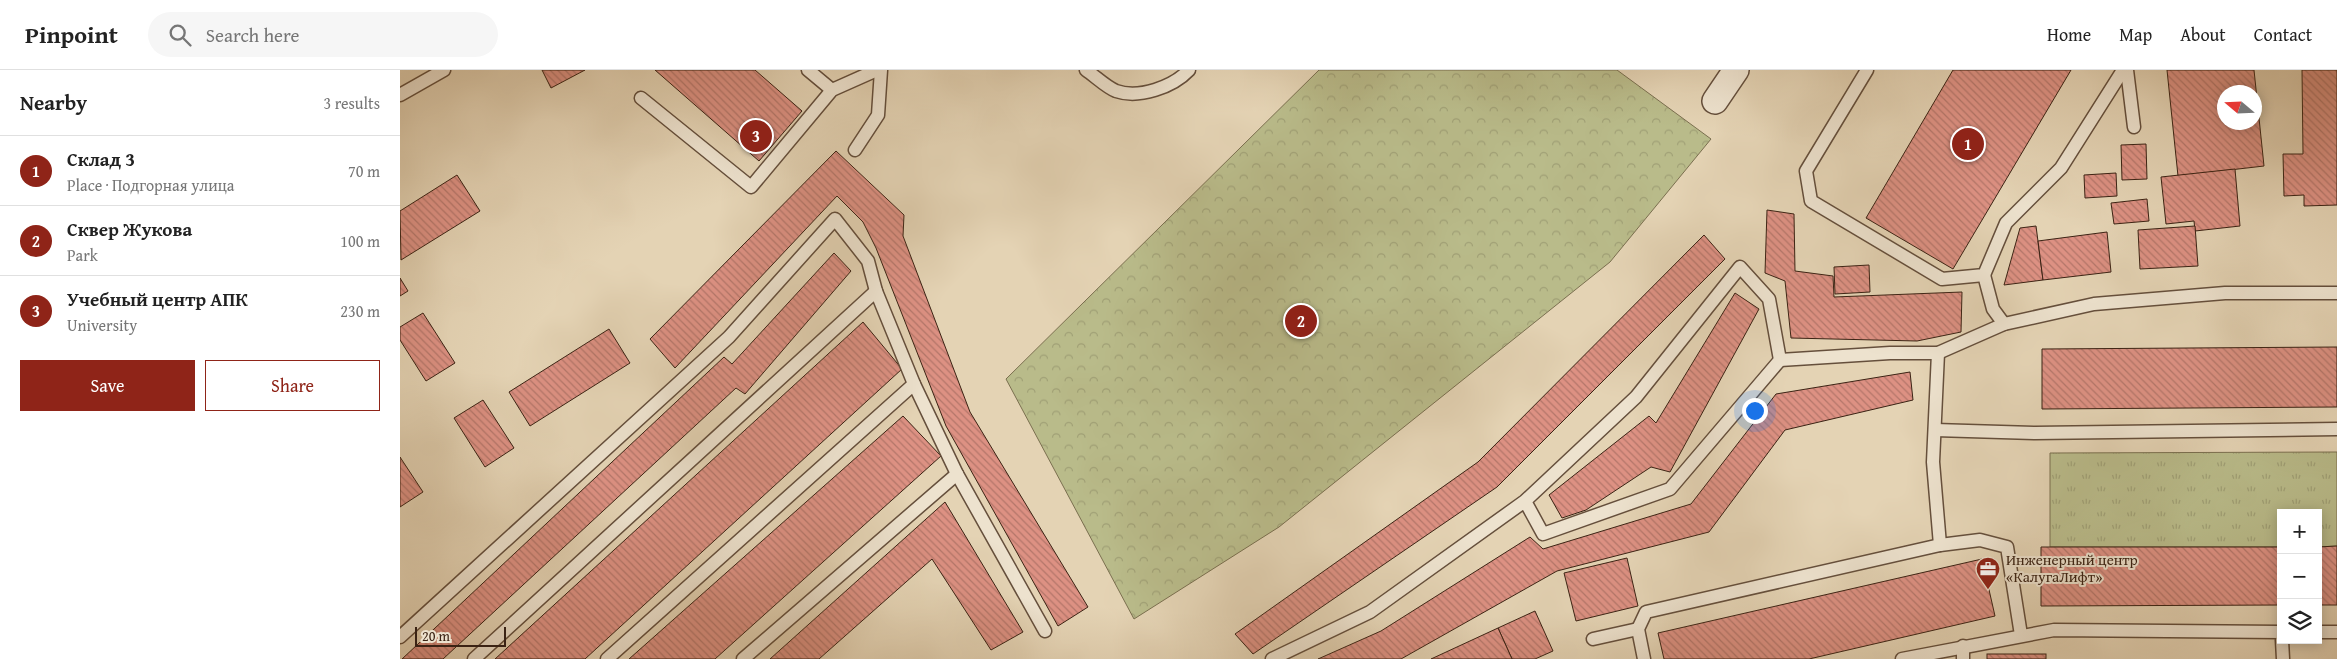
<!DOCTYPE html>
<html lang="en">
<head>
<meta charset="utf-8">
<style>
  :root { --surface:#fff; --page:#f6f6f6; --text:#222; --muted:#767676; --line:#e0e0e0; --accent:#8f2418 }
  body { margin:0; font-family:"Gentium Book Plus",serif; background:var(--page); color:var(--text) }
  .controls { position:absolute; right:15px; bottom:15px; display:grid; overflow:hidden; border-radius:0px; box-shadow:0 2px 12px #0003 }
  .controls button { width:45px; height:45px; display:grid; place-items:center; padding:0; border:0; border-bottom:1px solid var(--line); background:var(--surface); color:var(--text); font:25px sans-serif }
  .compass { position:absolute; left:1817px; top:15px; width:45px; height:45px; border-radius:50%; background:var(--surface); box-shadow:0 2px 12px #0003; rotate:289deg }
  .scale { position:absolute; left:15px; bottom:12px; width:91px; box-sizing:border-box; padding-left:5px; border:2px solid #3b2314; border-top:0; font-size:14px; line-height:18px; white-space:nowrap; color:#3b2314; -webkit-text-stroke:4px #ede2ce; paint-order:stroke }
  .you { position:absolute; left:1354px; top:340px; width:18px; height:18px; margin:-12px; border:4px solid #fff; border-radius:50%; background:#1a73e8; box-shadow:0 0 0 8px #1a73e833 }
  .badge { display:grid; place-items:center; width:32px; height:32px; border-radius:50%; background:var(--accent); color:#fff; font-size:16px; font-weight:700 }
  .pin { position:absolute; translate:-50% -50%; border:2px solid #fff; box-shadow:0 1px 5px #0006 }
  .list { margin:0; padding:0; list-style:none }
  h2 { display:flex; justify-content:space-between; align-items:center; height:65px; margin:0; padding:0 20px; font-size:21px }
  h2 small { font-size:16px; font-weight:400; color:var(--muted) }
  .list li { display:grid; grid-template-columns:32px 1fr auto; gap:15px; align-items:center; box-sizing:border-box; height:70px; padding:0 20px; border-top:1px solid var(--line) }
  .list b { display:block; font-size:19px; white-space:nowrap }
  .list p { margin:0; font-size:16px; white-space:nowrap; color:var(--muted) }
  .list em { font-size:16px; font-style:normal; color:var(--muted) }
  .actions { display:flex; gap:10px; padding:15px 20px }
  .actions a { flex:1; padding:11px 0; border:1px solid var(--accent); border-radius:0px; text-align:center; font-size:18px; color:var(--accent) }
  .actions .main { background:var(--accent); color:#fff }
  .icon { flex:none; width:28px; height:28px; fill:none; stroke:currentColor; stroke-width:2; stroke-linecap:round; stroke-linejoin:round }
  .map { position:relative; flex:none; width:1937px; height:589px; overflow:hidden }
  header { display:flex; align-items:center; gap:30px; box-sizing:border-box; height:70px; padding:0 25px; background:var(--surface); border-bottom:1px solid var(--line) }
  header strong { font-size:24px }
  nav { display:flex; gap:28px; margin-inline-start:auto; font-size:18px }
  .search { width:350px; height:45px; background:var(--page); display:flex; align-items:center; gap:12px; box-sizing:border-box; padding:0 18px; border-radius:28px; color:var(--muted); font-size:19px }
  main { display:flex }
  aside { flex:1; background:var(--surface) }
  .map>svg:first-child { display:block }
  .grass { fill:url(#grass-tufts); stroke:#7a6f4f }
  .park { fill:url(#park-crowns); stroke:#7a6f4f }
  .building { fill:url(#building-back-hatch); stroke:#3b2314; fill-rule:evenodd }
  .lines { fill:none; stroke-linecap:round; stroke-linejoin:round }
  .service-casing { stroke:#654f3c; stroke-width:15 }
  .minor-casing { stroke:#654f3c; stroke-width:28 }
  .service { stroke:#ede2ce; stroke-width:12 }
  .minor { stroke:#ede2ce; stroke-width:25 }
  .labels { text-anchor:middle; stroke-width:4; stroke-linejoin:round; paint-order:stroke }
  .poi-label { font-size:15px; fill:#3b2314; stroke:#ede2ce; text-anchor:start }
</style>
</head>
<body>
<header>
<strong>Pinpoint</strong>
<div class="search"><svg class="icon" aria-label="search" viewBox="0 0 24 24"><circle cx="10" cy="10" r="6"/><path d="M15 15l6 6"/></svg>Search here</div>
<nav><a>Home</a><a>Map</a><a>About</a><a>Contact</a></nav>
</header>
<main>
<aside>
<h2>Nearby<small>3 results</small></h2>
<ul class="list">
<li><span class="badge">1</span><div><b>Склад 3</b><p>Place · Подгорная улица</p></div><em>70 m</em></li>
<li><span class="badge">2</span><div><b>Сквер Жукова</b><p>Park</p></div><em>100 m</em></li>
<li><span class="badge">3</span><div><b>Учебный центр АПК</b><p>University</p></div><em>230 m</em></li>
</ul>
<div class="actions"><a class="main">Save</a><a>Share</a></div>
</aside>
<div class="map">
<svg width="1937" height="589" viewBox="0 0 1937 589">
  <defs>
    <pattern id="grass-tufts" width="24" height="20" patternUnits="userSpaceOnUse" patternTransform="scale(1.25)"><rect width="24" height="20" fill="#b9bb8a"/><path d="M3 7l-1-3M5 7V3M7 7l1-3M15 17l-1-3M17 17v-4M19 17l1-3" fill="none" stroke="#a0a076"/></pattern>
    <pattern id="park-crowns" width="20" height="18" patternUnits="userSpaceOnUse" patternTransform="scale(1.25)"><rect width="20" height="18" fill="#b9bb8a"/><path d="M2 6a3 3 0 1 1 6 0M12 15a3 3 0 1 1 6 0" fill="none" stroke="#a0a076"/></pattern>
    <pattern id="building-back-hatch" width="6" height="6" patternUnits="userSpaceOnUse" patternTransform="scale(1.25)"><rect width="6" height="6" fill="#dd9183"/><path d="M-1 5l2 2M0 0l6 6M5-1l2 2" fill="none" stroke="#b4766a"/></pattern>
  </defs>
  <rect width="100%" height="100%" fill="#e4d3b4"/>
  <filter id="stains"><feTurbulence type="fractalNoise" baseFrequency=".004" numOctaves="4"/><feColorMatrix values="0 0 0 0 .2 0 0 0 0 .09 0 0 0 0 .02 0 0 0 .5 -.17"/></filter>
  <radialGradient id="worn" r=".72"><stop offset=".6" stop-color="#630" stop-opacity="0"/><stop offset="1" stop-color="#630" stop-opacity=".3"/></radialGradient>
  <path class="grass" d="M1937 382V476L1918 477V443H1881V477H1650V383Z"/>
  <path class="park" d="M919 0H1217L1311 69 1210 192 879 457 734 549 606 309Z"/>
  <g class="building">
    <path d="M142 0H185L151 18Z"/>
    <path d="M255 0H355L402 41 359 91Z"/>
    <path d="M1553 0H1671L1553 199 1466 148Z"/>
    <path d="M1767 0H1854L1864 96 1778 106ZM1824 22H1854V52H1824Z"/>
    <path d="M1902 0H1937V135L1904 136V125L1884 126 1883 84H1903Z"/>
    <path d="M1746 74 1747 109 1722 110 1721 75Z"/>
    <path d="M436 81 504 145 503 166 570 342 688 537 658 556 546 356 476 178 463 152 437 126 275 298 250 269Z"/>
    <path d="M1835 99 1840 156 1795 161 1794 151 1766 154 1761 107Z"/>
    <path d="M1716 103 1717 126 1685 128 1684 105Z"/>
    <path d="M57 105 80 141 1 190 0 141Z"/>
    <path d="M1747 129 1749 151 1714 154 1711 133Z"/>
    <path d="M1367 140 1394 144 1395 201 1433 206 1434 227 1562 222 1561 262 1517 271 1391 268 1385 211 1365 203Z"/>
    <path d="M1636 156 1643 210 1604 215 1620 158Z"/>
    <path d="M1795 156 1798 196 1740 199 1738 160Z"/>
    <path d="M1707 162 1711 202 1643 210 1638 171Z"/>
    <path d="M1304 165 1325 189 1097 417 853 584 835 564 1078 392Z"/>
    <path d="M434 183 451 201 345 324 336 318 43 589H2L324 287 332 294Z"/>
    <path d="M1469 195 1470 222 1435 224 1434 197Z"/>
    <path d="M0 208 8 221 0 226Z"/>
    <path d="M1335 223 1359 239 1270 402 1251 397 1186 440 1162 448 1149 425 1249 346 1256 353Z"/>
    <path d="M23 243 55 293 26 311 0 270V257Z"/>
    <path d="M463 252 502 299 185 589H95Z"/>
    <path d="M209 259 230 293 130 356 109 322Z"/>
    <path d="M1937 277V337L1642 339V279Z"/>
    <path d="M1510 302 1513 330 1385 360 1309 462 1157 501 1001 589H918L981 561 1130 467 1143 479 1291 434 1376 324Z"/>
    <path d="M83 330 114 378 85 397 54 348Z"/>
    <path d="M503 346 541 386 315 589H229Z"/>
    <path d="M0 387 23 422 0 437Z"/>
    <path d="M545 432 623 562 591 580 532 489 419 589H370Z"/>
    <path d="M1937 476V535H1918V477Z"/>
    <path d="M1641 477H1881V535L1641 536Z"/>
    <path d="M1227 488 1238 536 1176 551 1164 503Z"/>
    <path d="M1582 489 1595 546 1409 589H1264L1258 563Z"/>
    <path d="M1135 541 1153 581 1135 589H1112L1098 558Z"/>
    <path d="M1098 558 1112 589H1031Z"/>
    <rect x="1587" y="584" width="59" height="5"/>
  </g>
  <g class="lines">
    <defs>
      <g id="service">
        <path d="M408 0 432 20"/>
        <path d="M686 0C695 6 706 17 716 21 739 29 773 17 789 0"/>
        <path d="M1467 0 1406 101 1411 131 1542 209 1584 205 1606 153 1661 98 1723 0"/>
        <path d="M1727 0 1734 57"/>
        <path d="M0 25 44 0"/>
        <path d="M241 28 351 117 432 20 477 0"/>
        <path d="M455 80 478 45 481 0"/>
        <path d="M1584 205 1593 239 1604 254"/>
        <path d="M1538 283 1533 392 1540 475"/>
        <path d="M1380 290 1490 283H1538L1604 254 1694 234 1825 223H1937"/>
        <path d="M1535 360 1635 363 1937 359"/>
        <path d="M1918 562H1937"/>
        <path d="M0 567 329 267 435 149 468 191 476 221"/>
        <path d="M1193 569 1238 559"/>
        <path d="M1882 570 1883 589"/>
        <path d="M1563 576V589"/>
        <path d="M74 589 476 221 514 314 557 404 645 561"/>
        <path d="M207 589 514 314"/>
        <path d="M343 589 557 404"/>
        <path d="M872 589 970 542 1125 431 1236 327 1340 197 1369 229 1380 290 1270 419 1143 464 1125 431"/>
        <path d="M1244 589 1238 559 1246 542 1540 475 1580 470 1607 477 1621 565"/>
        <path d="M1502 589 1654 560 1881 562"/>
      </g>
      <path id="minor" d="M1315 31 1336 0"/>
    </defs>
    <use href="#service" class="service-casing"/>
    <use href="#minor" class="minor-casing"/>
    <use href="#service" class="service"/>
    <use href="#minor" class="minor"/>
  </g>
  <defs>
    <symbol id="office-pin" viewBox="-11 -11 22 30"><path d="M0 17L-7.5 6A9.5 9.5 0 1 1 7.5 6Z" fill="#8f2418" stroke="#ede2ce"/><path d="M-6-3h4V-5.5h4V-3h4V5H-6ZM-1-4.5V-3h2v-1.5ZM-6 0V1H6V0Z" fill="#fff"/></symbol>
  </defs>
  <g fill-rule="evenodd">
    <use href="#office-pin" x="1574" y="485" width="28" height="38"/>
  </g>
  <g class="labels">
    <g class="poi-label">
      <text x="1606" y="495">Инженерный центр<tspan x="1606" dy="17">«КалугаЛифт»</tspan></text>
    </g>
  </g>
  <rect width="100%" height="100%" filter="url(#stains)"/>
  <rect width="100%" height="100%" fill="url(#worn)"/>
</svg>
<div class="controls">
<button>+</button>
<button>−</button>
<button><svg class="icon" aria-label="layers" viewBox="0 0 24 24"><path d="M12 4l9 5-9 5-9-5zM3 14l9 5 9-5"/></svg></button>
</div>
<svg class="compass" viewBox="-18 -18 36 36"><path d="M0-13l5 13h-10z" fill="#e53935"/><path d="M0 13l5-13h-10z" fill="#767676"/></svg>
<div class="scale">20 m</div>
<div class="you"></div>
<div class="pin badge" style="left:1568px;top:74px">1</div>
<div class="pin badge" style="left:901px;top:251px">2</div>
<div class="pin badge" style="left:356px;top:66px">3</div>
</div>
</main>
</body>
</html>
